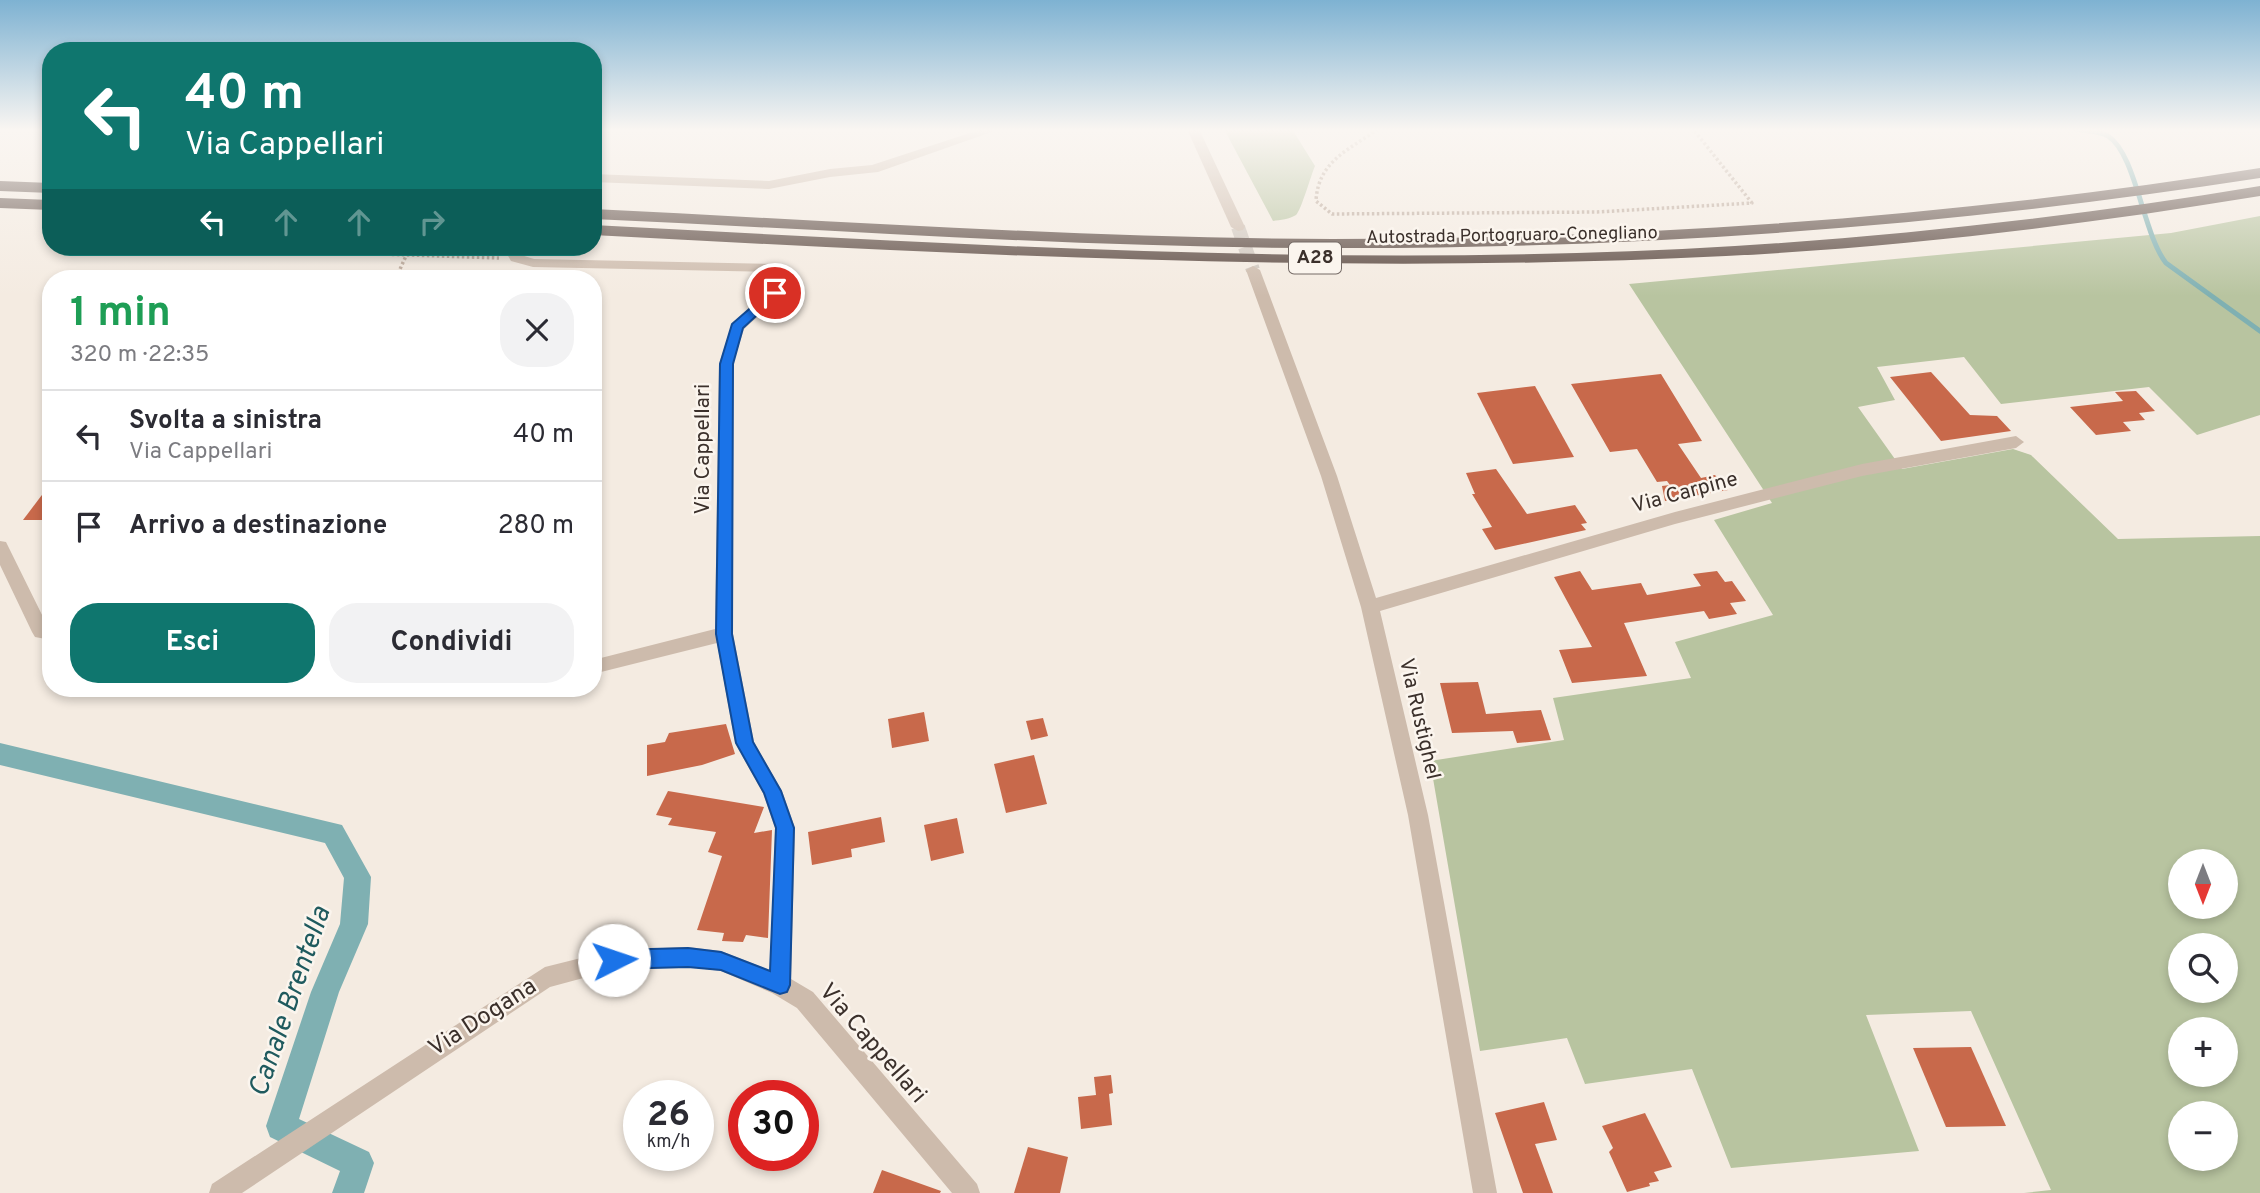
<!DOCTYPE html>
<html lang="it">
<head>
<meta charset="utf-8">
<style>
  body { margin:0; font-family:Overpass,sans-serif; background:#f2f2f3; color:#2b2b33; height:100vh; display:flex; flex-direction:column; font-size:26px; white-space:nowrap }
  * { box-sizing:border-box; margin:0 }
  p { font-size:23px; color:#7c7c81 }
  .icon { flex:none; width:38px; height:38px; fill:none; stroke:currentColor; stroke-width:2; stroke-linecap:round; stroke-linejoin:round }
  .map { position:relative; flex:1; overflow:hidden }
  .panel { position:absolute; left:42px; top:270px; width:560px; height:427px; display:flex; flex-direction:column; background:#fff; border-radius:28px; box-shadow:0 4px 10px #0003 }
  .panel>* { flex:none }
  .banner { position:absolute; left:42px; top:42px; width:560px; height:214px; border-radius:28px; box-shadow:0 4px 10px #0003; background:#0f766e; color:#fff; overflow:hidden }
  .needle { width:46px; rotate:180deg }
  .buttons { position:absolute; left:2168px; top:849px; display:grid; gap:14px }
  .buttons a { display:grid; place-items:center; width:70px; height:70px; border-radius:50%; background:#fff; box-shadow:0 4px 10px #0003; font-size:35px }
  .speed { position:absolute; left:623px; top:1080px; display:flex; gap:14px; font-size:35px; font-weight:700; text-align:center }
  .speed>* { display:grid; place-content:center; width:91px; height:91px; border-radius:50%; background:#fff; box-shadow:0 4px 10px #0003; line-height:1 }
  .speed small { font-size:18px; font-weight:400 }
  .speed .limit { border:10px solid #d22; background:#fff; color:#111 }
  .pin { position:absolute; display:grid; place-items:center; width:60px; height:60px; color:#fff; margin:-30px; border:4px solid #fff; border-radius:50%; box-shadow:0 2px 7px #0007 }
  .me { position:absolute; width:77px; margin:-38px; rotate:86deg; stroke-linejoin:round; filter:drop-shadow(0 0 5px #0008) }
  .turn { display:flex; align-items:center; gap:24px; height:147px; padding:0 28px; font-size:32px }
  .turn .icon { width:91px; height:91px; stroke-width:2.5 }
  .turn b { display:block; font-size:49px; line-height:60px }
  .lanes { display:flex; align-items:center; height:66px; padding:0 28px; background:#0003; justify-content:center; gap:35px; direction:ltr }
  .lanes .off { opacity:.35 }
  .round { display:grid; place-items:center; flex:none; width:74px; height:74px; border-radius:28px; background:#f2f2f3 }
  .head { display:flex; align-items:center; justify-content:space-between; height:119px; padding:0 28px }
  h1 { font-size:42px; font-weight:700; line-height:52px; color:#1e9e55 }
  .button { display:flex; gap:14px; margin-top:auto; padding:14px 28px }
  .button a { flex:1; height:80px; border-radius:28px; background:#0f766e; color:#fff; font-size:28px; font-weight:700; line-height:80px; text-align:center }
  .button a+a { background:#f2f2f3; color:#2b2b33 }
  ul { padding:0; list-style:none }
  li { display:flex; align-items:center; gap:21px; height:91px; padding:0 28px; border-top:2px solid #e1e1e2 }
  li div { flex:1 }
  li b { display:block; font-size:26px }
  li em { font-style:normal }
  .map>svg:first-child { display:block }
  .green { fill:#b8c4a0; fill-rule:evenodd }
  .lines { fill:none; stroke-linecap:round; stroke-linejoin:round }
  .stream { stroke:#7fb0b2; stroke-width:5 }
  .canal { fill:#7fb0b2; fill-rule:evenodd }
  .building { fill:#c8694b }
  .minor-tunnel { stroke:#cfc6bd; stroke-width:14; stroke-dasharray:14 7; stroke-linecap:butt }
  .path { stroke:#b9a596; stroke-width:3.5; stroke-dasharray:2.5 2.5; stroke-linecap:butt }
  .minor { fill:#cdbbac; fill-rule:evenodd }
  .highway { fill:#5c4a42; fill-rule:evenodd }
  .route { fill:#1a73e8; stroke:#114b97; stroke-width:2 }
  .labels { text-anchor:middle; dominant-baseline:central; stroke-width:5; stroke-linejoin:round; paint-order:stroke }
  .far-street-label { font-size:18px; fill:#3b302b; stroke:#fbf5ee }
  .shield { fill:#fbf5ee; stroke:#756b66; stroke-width:2 }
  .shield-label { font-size:19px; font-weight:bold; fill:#3b302b }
  .street-label { font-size:21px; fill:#3b302b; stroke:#fbf5ee }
  .near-street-label { font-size:24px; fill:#3b302b; stroke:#fbf5ee }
  .near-water-label { font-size:28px; font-style:italic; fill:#1f5a5e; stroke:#fbf5ee }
</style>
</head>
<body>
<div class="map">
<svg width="2260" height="1193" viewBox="0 0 2260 1193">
  <rect width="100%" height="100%" fill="#f4ebe1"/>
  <g class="green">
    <path d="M 1224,129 L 1292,129 L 1315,166 C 1311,175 1301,211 1296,215 C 1290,219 1280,220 1273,221 Z"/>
    <path d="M 2260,216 L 2260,415 L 2197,435 L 2149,387 L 2001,404 L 1964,357 L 1877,367 L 1895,400 L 1858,407 L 1902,469 L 2013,449 L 2031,455 L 2118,539 L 2260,536 L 2260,1193 L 2024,1193 L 2051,1190 L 1971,1011 L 1866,1015 L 1919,1151 L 1731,1168 L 1692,1069 L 1585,1084 L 1567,1038 L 1480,1051 L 1430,761 L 1564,740 L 1553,698 L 1691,678 L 1675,642 L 1773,615 L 1714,520 L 1772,503 L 1629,284 L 2171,233 ZM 2180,861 L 2226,861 L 2226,906 L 2180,906 ZM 2180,945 L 2226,945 L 2226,990 L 2180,990 ZM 2180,1029 L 2226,1029 L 2226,1074 L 2180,1074 ZM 2180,1113 L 2226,1113 L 2226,1158 L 2180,1158 Z"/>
  </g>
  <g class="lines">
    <path class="stream" d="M 2076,129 C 2085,131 2100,131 2108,136 C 2136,154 2143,234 2166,263 L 2260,331"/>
    <path class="canal" d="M 0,743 L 342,825 L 371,877 L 368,924 L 339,992 L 299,1119 L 369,1152 L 374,1163 L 364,1193 L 332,1193 L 340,1171 L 270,1137 L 266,1126 L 311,992 L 340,924 L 344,878 L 325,843 L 0,765 Z"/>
  </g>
  <g class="building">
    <path d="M 1931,372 L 1970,415 L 1997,416 L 2011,431 L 1941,441 L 1890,377 Z"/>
    <path d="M 1661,374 L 1702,441 L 1678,444 L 1701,478 L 1715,475 L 1728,490 L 1665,501 L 1662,486 L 1670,485 L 1667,481 L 1657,482 L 1637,449 L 1610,452 L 1571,384 Z"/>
    <path d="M 1535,386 L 1574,457 L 1513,464 L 1477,393 Z"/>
    <path d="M 2136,391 L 2155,411 L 2139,413 L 2145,420 L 2123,422 L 2131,431 L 2096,435 L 2070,407 L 2123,401 L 2115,392 Z"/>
    <path d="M 1496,469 L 1527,514 L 1575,505 L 1587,523 L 1581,524 L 1586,530 L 1495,550 L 1482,529 L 1492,527 L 1472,494 L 1475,494 L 1466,473 Z"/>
    <path d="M 51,483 L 51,520 L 23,520 Z"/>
    <path d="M 1580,571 L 1592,590 L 1641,583 L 1647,595 L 1701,586 L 1693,574 L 1717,571 L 1725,582 L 1732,581 L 1746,601 L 1730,603 L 1737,614 L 1709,619 L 1704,611 L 1624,623 L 1647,676 L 1572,683 L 1559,650 L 1592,647 L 1554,577 Z"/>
    <path d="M 1478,682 L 1486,714 L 1541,710 L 1551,740 L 1517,743 L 1513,731 L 1452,733 L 1440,683 Z"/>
    <path d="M 924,712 L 929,741 L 892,748 L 888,719 Z"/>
    <path d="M 1043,718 L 1048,736 L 1031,740 L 1026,721 Z"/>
    <path d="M 726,724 L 735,754 L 702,765 L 647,776 L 647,745 L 665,742 L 669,733 Z"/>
    <path d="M 1034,755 L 1047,804 L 1006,813 L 994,764 Z"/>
    <path d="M 668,791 L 764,807 L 754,833 L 772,830 L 768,938 L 746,935 L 743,942 L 722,941 L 724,933 L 697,930 L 722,856 L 708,852 L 716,832 L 668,825 L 672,818 L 656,815 Z"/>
    <path d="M 881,817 L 885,842 L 851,849 L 852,857 L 812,865 L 808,832 Z"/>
    <path d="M 957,818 L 964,853 L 931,861 L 924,825 Z"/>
    <path d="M 1971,1047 L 2006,1126 L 1946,1127 L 1913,1048 Z"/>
    <path d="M 1111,1075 L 1113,1093 L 1109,1094 L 1112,1125 L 1081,1129 L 1078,1097 L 1096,1095 L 1094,1077 Z"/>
    <path d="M 1544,1102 L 1557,1140 L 1535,1144 L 1553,1193 L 1523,1193 L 1495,1113 Z"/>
    <path d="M 1645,1113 L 1672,1167 L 1654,1172 L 1659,1181 L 1649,1183 L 1650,1186 L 1627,1192 L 1609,1152 L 1613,1148 L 1602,1126 Z"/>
    <path d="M 1028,1147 L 1068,1157 L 1060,1193 L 1014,1193 Z"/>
    <path d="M 882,1170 L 941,1191 L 940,1193 L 873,1193 Z"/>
  </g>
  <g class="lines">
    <path class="minor-tunnel" d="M 1238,227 L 1253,270"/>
    <g class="path">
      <path d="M 1378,129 C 1349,150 1318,161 1316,201 L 1332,214 L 1597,212 L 1752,203 L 1693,129"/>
      <path d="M 172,247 L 499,258"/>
      <path d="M 396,278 L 406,256"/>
    </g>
    <g class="minor">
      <path d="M 982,129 L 1000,129 L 878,172 L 830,177 L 769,189 L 593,182 L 593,174 L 769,181 L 830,169 L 872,165 Z"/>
      <path d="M 1187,129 L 1199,129 L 1245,227 L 1243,230 L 1238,231 L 1231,227 Z"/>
      <path d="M 511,247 L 525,247 L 521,255 L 534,259 L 773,264 L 791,276 L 780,296 L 744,329 L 733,364 L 733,634 L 754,742 L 782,791 L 795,828 L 791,979 L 813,992 L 977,1184 L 980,1193 L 952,1193 L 797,1008 L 772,993 L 721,971 L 688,967 L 613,970 L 550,987 L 242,1193 L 209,1193 L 212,1184 L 545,967 L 613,950 L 688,947 L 721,951 L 770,970 L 775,828 L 763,793 L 735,743 L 717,643 L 593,674 L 593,660 L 715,629 L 719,364 L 732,324 L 769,291 L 776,277 L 770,272 L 533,267 L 511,261 L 507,254 Z"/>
      <path d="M 1253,266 L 1260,270 L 1337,476 L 1376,598 L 1675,512 L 1862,464 L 2016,436 L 2024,442 L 2016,448 L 1862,476 L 1675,524 L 1380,611 L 1428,815 L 1497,1193 L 1473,1193 L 1408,815 L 1361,607 L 1321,476 L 1246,270 Z"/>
      <path d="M 0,541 L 6,542 L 47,625 L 51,626 L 51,640 L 35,637 L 32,632 L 0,565 Z"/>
      <path d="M 449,688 L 492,688 L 490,693 C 478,697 463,697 451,693 Z"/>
    </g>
    <g class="highway">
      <path d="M 2260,168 L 2260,178 C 1952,226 1643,249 1332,248 C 1085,248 839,230 593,219 L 593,209 C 839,221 1085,238 1332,239 C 1643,239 1952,217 2260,168 Z"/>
      <path d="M 0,181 L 51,183 L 51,193 L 0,191 Z"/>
      <path d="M 2260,186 L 2260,196 C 2083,225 1906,247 1726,256 C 1345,275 973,255 593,235 L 593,225 C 973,245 1354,269 1735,246 C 1911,235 2085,215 2260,186 Z"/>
      <path d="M 0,198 L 51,200 L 51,210 L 0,208 Z"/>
    </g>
  </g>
  <linearGradient id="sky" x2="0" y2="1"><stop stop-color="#7eb2d2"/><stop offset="0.44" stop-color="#faf6f2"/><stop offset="1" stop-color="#faf6f2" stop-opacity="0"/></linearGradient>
  <rect width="2260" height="296" fill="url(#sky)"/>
  <path class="route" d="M 771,290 L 781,293 L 743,328 L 733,364 L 732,634 L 753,742 L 781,791 L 794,828 L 790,985 L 787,992 L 780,994 L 721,970 L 688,967 L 614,969 L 607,967 L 604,960 L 607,953 L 614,950 L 688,948 L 721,952 L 770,971 L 776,828 L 764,793 L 736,743 L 716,634 L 720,364 L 732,324 Z"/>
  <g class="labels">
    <g class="far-street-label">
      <text transform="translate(1512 236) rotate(-1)">Autostrada Portogruaro-Conegliano</text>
    </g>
    <rect class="shield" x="1289" y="242.5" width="52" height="31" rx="5"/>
    <g class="shield-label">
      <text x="1315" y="258">A28</text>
    </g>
    <g class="street-label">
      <text transform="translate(703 449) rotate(-90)">Via Cappellari</text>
      <text transform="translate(1685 493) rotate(-15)">Via Carpine</text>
      <text transform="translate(1419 719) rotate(77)">Via Rustighel</text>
    </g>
    <g class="near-street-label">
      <text transform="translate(483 1018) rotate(-33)">Via Dogana</text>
      <text transform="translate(872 1044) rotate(49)">Via Cappellari</text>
    </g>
    <g class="near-water-label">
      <text transform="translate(291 1002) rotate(-71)">Canale Brentella</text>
    </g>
  </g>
</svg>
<div class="buttons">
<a><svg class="needle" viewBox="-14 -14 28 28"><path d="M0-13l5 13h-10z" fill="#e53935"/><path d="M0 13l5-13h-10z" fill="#7c7c81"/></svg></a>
<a><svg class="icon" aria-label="search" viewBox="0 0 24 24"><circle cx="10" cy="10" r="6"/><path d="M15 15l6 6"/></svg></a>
<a>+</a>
<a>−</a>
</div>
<div class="speed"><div>26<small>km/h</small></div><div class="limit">30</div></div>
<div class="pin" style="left:775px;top:293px;background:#d93025"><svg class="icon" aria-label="arrive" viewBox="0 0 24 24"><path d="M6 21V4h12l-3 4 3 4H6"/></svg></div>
<svg class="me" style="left:614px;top:960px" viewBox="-20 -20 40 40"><circle r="19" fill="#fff"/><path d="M0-13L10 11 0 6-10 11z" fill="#1a73e8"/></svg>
<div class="banner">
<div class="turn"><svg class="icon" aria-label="left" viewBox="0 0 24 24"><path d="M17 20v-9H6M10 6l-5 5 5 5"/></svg><div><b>40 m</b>Via Cappellari</div></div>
<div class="lanes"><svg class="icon" aria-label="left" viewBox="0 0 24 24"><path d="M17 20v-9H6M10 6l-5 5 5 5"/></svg><svg class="icon off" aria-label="ahead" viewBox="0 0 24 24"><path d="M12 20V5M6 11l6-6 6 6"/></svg><svg class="icon off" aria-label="ahead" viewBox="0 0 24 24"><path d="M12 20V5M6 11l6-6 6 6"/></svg><svg class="icon off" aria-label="right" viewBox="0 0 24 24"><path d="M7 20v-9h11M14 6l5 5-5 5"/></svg></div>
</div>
<section class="panel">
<div class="head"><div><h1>1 min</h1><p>320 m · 22:35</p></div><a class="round"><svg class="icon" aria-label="close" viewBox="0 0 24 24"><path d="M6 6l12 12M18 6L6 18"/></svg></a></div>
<ul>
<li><svg class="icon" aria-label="left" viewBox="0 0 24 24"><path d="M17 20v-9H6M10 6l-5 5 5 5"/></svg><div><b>Svolta a sinistra</b><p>Via Cappellari</p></div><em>40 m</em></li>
<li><svg class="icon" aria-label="arrive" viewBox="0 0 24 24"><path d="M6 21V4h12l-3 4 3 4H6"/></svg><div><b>Arrivo a destinazione</b></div><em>280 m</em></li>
</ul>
<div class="button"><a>Esci</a><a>Condividi</a></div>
</section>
</div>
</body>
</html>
